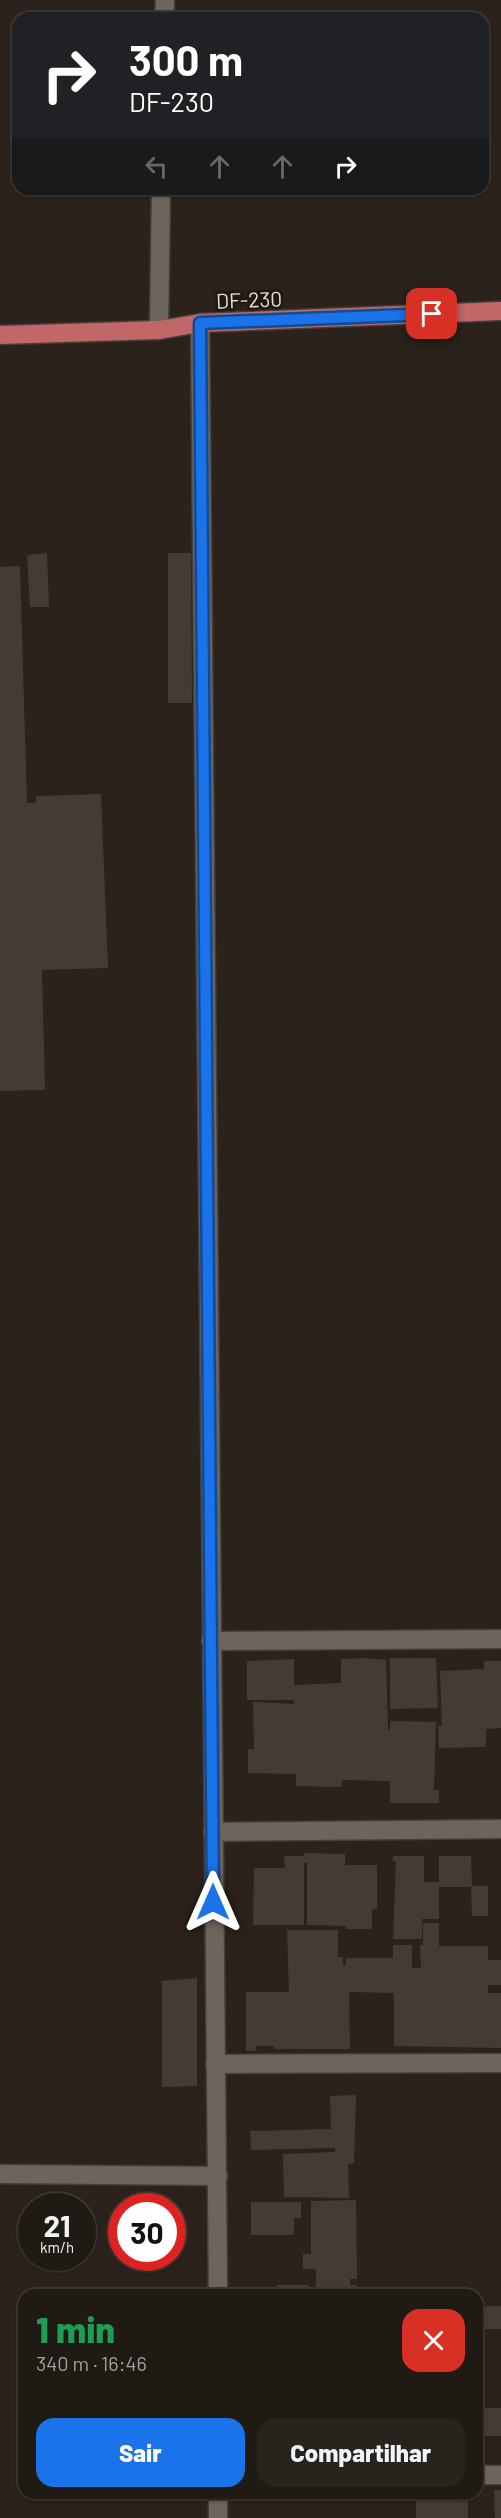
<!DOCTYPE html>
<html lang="pt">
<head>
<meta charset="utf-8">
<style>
  body { margin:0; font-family:Barlow,sans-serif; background:#28231d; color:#f1f3f6; height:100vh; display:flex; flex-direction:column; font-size:22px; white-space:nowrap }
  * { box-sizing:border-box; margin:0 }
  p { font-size:20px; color:#a2a1a0 }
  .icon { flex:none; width:33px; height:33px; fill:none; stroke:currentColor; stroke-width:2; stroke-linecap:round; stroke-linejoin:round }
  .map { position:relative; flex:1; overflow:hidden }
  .drawer { position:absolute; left:18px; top:2289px; width:465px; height:210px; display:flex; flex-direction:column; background:#201a14; border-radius:18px; box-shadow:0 2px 4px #0004,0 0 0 2px #3d3834 }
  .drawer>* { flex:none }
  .top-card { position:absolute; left:12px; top:12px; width:477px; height:183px; border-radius:18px; box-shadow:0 2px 4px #0004,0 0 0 2px #3d3834; background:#202124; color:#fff; overflow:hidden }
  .speed { position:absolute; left:18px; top:2193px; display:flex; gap:12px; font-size:30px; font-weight:700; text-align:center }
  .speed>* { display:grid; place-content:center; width:78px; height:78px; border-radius:50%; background:#201a14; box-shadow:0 2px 4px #0004,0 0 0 2px #3d3834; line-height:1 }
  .speed small { font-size:15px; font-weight:400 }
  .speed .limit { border:9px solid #d22; background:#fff; color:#111 }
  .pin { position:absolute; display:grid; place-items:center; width:51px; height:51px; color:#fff; margin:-26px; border-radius:12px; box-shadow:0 3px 9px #0006 }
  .me { position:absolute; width:66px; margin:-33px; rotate:0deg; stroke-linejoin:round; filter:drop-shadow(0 0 4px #0008) }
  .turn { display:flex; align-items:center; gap:21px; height:126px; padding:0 18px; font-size:27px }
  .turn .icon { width:78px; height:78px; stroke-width:2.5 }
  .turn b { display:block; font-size:42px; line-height:51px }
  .lanes { display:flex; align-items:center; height:57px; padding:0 18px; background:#0003; justify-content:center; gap:30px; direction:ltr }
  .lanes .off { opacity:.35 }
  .round { display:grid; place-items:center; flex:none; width:63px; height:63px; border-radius:18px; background:#28231d }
  .headline { display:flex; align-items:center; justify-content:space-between; height:102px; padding:0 18px }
  h1 { font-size:36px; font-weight:800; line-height:45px; color:#1e9e55 }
  .button { display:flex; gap:12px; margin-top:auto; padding:12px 18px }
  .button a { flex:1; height:69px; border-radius:18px; background:#1a73e8; color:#fff; font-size:24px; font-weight:800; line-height:69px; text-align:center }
  .button a+a { background:#28231d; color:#f1f3f6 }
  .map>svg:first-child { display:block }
  .building { fill:#443c34 }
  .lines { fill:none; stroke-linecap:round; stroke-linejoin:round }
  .minor-casing { stroke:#453e39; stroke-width:21 }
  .major-casing { stroke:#453e39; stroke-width:21 }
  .minor { stroke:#6d645b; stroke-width:18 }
  .major { stroke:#c16768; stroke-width:18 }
  .route-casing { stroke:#114b97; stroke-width:15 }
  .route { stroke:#1a73e8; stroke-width:10 }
  .labels { text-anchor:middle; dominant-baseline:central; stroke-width:6; stroke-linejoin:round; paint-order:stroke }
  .street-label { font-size:21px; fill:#e3ddd9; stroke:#201912 }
</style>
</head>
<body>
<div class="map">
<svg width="501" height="2518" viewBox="0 0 501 2518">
  <rect width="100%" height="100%" fill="#2a221b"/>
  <g class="building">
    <path d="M 134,12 L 134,18 L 85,18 L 85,14 Z"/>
    <path d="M 47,553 L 49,607 L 30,607 L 27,555 Z"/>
    <path d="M 168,553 L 191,553 L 192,703 L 168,703 Z"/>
    <path d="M 20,566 L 27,803 L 36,803 L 36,796 L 101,794 L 108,968 L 42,970 L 45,1090 L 0,1091 L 0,567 Z"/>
    <path d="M 366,1658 L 386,1660 L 388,1730 L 390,1730 L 390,1721 L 436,1722 L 434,1790 L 439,1790 L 439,1803 L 390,1803 L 390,1781 L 342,1780 L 342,1787 L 296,1786 L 296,1774 L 248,1773 L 248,1749 L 254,1749 L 253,1702 L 294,1704 L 294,1700 L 247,1700 L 247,1661 L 294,1659 L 294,1685 L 341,1683 L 341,1659 Z"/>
    <path d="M 390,1658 L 436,1658 L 438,1708 L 390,1709 Z"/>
    <path d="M 484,1661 L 501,1661 L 501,1728 L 486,1729 L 486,1747 L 439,1748 L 438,1726 L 442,1726 L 440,1671 L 484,1669 Z"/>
    <path d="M 304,1853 L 345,1854 L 345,1865 L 377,1865 L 377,1909 L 372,1909 L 372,1929 L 346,1929 L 346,1926 L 307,1925 L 307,1863 L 304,1863 L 304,1925 L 253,1925 L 254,1868 L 285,1868 L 284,1856 L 304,1856 Z"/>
    <path d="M 393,1856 L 424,1856 L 424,1882 L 439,1882 L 439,1856 L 471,1856 L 472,1886 L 488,1886 L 488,1916 L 472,1916 L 471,1887 L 439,1887 L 439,1919 L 422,1919 L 422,1939 L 393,1939 L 396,1861 L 393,1861 Z"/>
    <path d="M 423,1923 L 439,1923 L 439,1946 L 488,1946 L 488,1960 L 501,1960 L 501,1985 L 488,1985 L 488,1993 L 501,1993 L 501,2048 L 394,2046 L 394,1993 L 349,1992 L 350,2049 L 274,2049 L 274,2046 L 256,2046 L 256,2051 L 246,2051 L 246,1992 L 289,1992 L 287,1930 L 338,1930 L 338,1957 L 343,1957 L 343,1965 L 346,1965 L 346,1958 L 393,1958 L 393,1945 L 412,1945 L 412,1968 L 421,1968 L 420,1945 L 423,1945 Z"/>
    <path d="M 197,1978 L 197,2086 L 162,2087 L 162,1981 Z"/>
    <path d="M 356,2095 L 354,2163 L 348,2164 L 349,2198 L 284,2197 L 283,2154 L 335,2152 L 335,2148 L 251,2150 L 250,2131 L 331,2129 L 330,2096 Z"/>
    <path d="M 356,2200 L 357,2279 L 350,2279 L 350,2285 L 357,2285 L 357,2295 L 316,2295 L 316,2269 L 303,2269 L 303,2254 L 311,2254 L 311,2201 Z"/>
    <path d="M 251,2202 L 301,2202 L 301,2218 L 294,2218 L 294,2235 L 251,2235 Z"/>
    <rect x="277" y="2285" width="32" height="10"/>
    <rect x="477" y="2306" width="24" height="23"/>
    <rect x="477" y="2408" width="24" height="28"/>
    <path d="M 494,2490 L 501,2490 L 501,2518 L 495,2518 Z"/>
    <rect x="416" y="2493" width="52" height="25"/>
  </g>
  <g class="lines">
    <defs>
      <g id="minor">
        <path d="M 164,18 L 165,0"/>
        <path d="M 200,323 L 218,2295"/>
        <path d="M 159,330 L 161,189"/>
        <path d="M 211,1641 L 501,1639"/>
        <path d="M 213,1832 L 501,1829"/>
        <path d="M 215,2064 L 501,2063"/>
        <path d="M 0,2174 L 218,2176"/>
        <path d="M 477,2475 L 501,2475"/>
        <path d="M 218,2493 L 218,2518"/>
      </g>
      <path id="major" d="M 0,335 L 159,330 L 200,323 L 501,311"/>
    </defs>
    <use href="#minor" class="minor-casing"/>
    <use href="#major" class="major-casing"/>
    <use href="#minor" class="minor"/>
    <use href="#major" class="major"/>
  </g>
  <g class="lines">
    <defs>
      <path id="route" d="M 213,1902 L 200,323 L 432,314"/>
    </defs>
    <use href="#route" class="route-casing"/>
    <use href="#route" class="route"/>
  </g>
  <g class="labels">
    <g class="street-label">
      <text transform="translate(249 299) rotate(-2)">DF-230</text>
    </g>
  </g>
</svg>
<div class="speed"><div>21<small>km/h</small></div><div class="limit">30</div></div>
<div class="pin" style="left:432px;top:314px;background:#d93025"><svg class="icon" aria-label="arrive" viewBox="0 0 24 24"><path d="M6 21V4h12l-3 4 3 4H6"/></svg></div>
<svg class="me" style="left:213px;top:1902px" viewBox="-20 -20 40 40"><path d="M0-17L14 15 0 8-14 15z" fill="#1a73e8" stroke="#fff" stroke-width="4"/></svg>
<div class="top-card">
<div class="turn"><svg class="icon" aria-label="right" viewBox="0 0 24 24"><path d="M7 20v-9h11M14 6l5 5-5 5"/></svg><div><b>300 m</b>DF-230</div></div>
<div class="lanes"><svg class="icon off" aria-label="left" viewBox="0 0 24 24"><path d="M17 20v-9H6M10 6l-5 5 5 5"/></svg><svg class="icon off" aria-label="ahead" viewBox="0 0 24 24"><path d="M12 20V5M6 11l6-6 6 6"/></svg><svg class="icon off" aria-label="ahead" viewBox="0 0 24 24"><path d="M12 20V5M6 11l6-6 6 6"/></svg><svg class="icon" aria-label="right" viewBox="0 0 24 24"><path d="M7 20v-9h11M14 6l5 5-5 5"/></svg></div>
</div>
<section class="drawer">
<div class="headline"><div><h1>1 min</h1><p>340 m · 16:46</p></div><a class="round" style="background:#d93025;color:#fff"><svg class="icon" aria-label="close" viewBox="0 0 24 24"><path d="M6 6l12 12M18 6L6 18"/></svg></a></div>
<div class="button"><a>Sair</a><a>Compartilhar</a></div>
</section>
</div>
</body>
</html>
